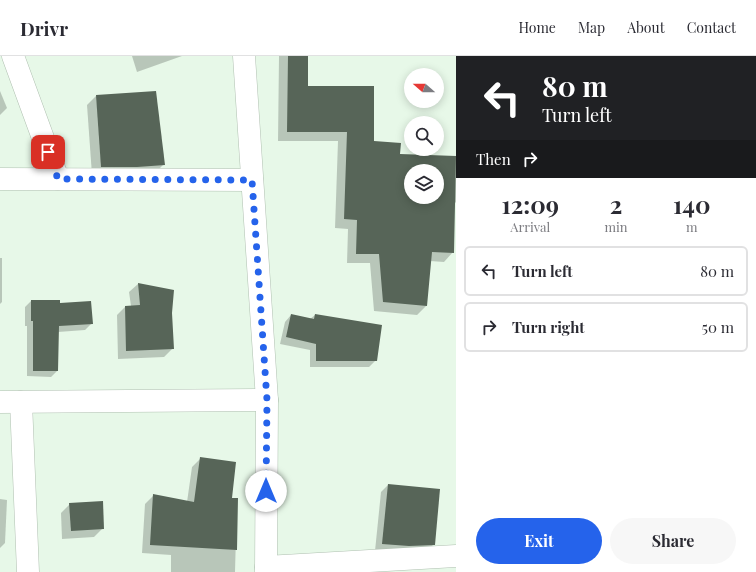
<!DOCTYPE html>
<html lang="en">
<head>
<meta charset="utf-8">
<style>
  body { margin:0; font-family:"Playfair Display",serif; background:#f7f7f7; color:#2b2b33; height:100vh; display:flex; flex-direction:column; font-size:15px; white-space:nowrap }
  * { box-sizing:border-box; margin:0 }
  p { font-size:13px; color:#7c7c81 }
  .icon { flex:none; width:22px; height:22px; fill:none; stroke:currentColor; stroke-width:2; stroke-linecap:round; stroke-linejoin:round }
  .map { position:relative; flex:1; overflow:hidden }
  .panel { display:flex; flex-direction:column; background:#fff; width:300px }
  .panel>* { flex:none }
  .banner { background:#202124; color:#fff; overflow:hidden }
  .needle { width:26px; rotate:290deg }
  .buttons { position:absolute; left:404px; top:12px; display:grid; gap:8px }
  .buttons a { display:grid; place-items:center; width:40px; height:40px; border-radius:50%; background:#fff; box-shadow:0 2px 10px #0003; font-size:20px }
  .pin { position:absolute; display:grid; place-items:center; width:34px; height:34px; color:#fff; margin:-17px; border-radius:8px; box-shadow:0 2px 6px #0006 }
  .me { position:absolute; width:44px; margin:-22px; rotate:0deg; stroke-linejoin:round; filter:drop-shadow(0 0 3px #0008) }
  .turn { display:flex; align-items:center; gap:14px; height:84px; padding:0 20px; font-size:18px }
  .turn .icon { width:52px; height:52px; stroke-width:2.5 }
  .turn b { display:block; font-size:28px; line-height:34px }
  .then { display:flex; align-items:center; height:38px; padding:0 20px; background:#0003; gap:8px; font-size:15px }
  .eta { display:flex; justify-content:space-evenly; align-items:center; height:68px; text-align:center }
  .eta b { font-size:24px; font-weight:700; line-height:28px }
  .primary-button { display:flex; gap:8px; margin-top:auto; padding:8px 20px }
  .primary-button a { flex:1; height:46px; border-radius:24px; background:#2563eb; color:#fff; font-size:16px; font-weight:700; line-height:46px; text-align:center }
  .primary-button a+a { background:#f7f7f7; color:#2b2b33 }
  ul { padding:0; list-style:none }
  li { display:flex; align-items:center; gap:12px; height:50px; margin:0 8px 6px; padding:0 12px; border:2px solid #e1e1e2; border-radius:6px }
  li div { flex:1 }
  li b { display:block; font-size:15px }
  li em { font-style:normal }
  header { display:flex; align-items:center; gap:24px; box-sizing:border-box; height:56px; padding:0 20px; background:#fff; border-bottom:1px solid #e1e1e2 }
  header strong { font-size:19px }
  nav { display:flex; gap:22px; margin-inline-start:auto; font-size:14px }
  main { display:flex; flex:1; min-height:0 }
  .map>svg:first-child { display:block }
  .shadow { fill:#0003; fill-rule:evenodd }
  .building { fill:#576558; fill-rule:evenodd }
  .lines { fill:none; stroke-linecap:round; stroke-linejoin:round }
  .street-casing { stroke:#b0c0b1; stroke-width:23 }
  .street { stroke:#fff; stroke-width:22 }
  .route { stroke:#2563eb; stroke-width:7; stroke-dasharray:0 12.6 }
</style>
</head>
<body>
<header>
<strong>Drivr</strong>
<nav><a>Home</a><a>Map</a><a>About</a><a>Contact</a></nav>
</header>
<main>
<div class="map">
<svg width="456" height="516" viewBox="0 0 456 516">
  <rect width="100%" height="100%" fill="#e7f8e8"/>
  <g class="shadow">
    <path d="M 132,0 L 182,0 L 137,16 Z"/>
    <path d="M 279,0 L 307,0 L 307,31 L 373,86 L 399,99 L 456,101 L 456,146 L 453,149 L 453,196 L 444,206 L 430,205 L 426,250 L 417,259 L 374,255 L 370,207 L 347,207 L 348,173 L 335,172 L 338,85 L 278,85 ZM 411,115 L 437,115 L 437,141 L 411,141 Z"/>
    <path d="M 0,35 L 7,52 L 0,59 Z"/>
    <path d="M 96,40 L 164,108 L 155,117 L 92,119 L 87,49 Z"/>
    <path d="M 0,202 L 2,202 L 2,246 L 0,248 Z"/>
    <path d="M 138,228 L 173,235 L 171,256 L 173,292 L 164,301 L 118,303 L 117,259 L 125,251 L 131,250 L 129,236 Z"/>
    <path d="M 31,245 L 59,245 L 59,248 L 92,267 L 85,274 L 58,276 L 58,314 L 51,321 L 27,320 L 27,270 L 25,270 L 25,251 Z"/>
    <path d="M 291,259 L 310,263 L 315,259 L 376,304 L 369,311 L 310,311 L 310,294 L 280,288 L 285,266 Z"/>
    <path d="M 201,402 L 231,443 L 237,443 L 235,516 L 171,516 L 171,499 L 142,497 L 145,448 L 153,440 L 187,446 L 192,411 Z"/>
    <path d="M 388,429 L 434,488 L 426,496 L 375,495 L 381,436 Z"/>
    <path d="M 0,443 L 7,444 L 5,487 L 0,492 Z"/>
    <path d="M 70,448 L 103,472 L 94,481 L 62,483 L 61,457 Z"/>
  </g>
  <g class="building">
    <path d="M 288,0 L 308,0 L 308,30 L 374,30 L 374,85 L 401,87 L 400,98 L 456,100 L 454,197 L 432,196 L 427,250 L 383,246 L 379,198 L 356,198 L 357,164 L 344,163 L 347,76 L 287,76 ZM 411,115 L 437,115 L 437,141 L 411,141 Z"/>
    <path d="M 156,35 L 165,109 L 137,111 L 101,111 L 96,39 Z"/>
    <path d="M 138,227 L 174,234 L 172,257 L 174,293 L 126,295 L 125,250 L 140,249 Z"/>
    <path d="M 31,244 L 60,244 L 60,247 L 91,245 L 93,268 L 59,270 L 58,315 L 33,315 L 33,265 L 31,265 Z"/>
    <path d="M 291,258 L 314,263 L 315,258 L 382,269 L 377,305 L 316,305 L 316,288 L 286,281 Z"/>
    <path d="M 200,401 L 236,406 L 232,442 L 238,442 L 237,494 L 150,489 L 153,438 L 194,446 Z"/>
    <path d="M 388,428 L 440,433 L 435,489 L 409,490 L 382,488 Z"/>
    <path d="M 103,445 L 104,473 L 71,475 L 69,447 Z"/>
  </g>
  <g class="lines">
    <defs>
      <g id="street">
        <path d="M 13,0 L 58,123"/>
        <path d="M 244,0 L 267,344 L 266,516"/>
        <path d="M 0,123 L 252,124"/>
        <path d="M 0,346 L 267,344"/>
        <path d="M 21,346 L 28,516"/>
        <path d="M 266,511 L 456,500"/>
      </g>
    </defs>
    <use href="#street" class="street-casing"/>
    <use href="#street" class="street"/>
  </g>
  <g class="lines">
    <path class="route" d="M 48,96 L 58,123 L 252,124 L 267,344 L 266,435"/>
  </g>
</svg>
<div class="buttons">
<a><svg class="needle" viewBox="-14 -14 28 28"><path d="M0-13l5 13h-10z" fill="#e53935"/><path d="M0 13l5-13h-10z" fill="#7c7c81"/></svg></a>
<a><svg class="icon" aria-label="search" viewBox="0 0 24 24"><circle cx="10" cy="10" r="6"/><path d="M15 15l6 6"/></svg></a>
<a><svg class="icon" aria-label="layers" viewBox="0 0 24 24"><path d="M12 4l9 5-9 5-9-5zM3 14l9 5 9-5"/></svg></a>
</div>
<div class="pin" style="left:48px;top:96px;background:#d93025"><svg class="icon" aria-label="arrive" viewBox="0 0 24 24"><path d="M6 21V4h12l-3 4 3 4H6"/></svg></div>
<svg class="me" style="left:266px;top:435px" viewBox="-20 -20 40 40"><circle r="19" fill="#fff"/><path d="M0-13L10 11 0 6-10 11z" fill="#2563eb"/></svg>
</div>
<section class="panel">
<div class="banner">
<div class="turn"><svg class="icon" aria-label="left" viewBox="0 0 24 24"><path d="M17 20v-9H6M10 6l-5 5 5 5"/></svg><div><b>80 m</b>Turn left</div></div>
<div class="then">Then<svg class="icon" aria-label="right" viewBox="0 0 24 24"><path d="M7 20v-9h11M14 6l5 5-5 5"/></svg></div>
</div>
<div class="eta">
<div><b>12:09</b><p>Arrival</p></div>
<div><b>2</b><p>min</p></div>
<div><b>140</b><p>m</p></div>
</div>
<ul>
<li><svg class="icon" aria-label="left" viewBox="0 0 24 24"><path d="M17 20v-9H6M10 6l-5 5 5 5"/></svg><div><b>Turn left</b></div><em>80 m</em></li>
<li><svg class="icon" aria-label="right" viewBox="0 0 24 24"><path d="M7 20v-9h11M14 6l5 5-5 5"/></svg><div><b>Turn right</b></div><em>50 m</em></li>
</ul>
<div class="primary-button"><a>Exit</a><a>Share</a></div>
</section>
</main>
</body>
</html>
